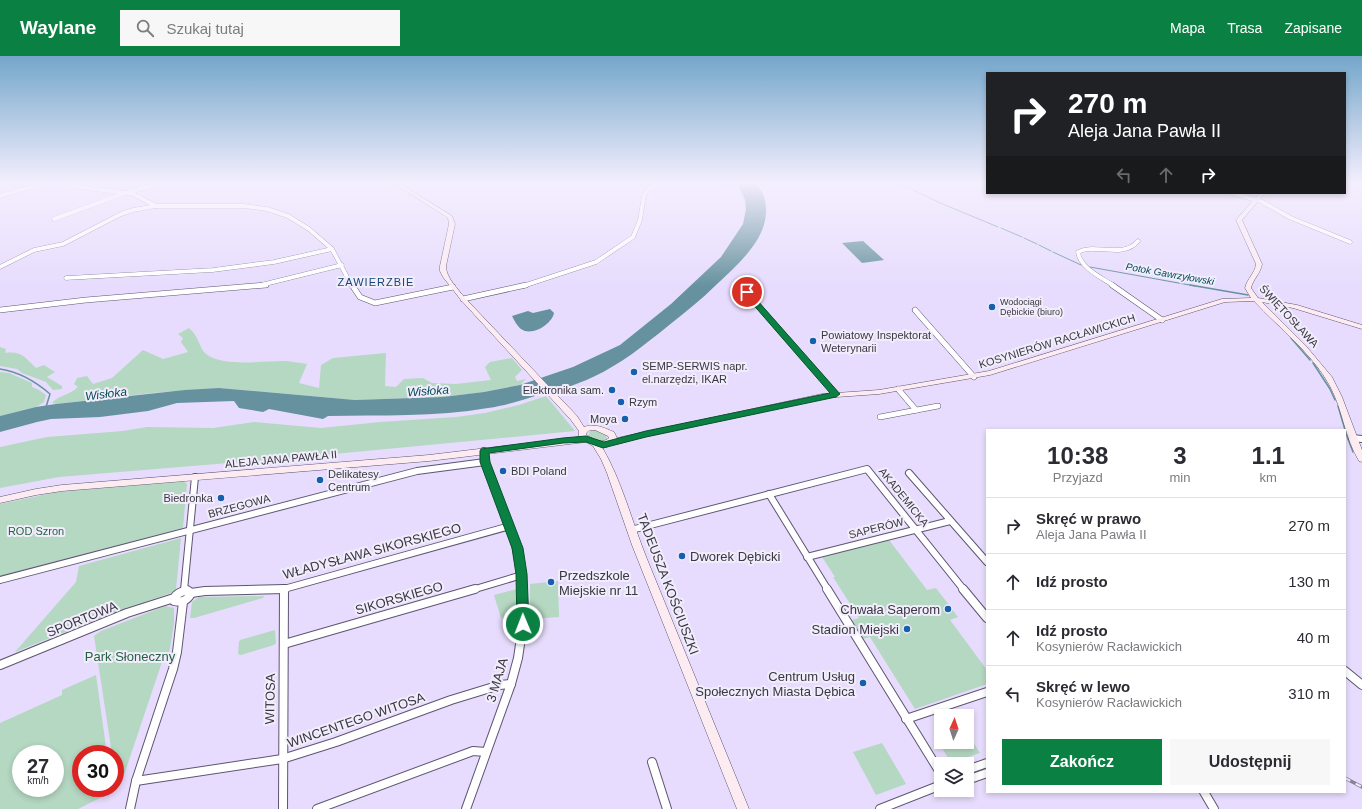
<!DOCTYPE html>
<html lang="pl">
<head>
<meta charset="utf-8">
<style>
  body { margin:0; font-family:Arial,sans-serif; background:#f7f7f7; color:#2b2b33; height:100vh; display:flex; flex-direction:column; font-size:15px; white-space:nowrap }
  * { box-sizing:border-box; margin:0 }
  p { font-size:13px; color:#7c7c81 }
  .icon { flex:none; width:22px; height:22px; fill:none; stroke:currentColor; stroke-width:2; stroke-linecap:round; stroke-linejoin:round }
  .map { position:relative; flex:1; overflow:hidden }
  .details { position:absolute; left:986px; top:373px; width:360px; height:364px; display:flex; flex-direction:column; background:#fff; border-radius:0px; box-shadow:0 2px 6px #0003 }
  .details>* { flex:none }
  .top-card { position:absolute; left:986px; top:16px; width:360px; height:122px; border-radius:0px; box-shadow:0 2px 6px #0003; background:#202124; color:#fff; overflow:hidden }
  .needle { width:26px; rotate:3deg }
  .buttons { position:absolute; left:934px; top:653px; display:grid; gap:8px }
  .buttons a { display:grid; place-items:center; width:40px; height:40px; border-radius:0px; background:#fff; box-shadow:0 2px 6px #0003; font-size:20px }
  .speed { position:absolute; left:12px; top:689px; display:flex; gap:8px; font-size:20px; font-weight:700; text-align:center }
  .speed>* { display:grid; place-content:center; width:52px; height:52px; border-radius:50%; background:#fff; box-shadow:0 2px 6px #0003; line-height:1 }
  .speed small { font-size:10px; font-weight:400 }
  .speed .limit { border:6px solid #d22; background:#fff; color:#111 }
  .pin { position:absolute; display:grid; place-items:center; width:34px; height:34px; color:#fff; margin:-17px; border:2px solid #fff; border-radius:50%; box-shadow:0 1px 4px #0007 }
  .me { position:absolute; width:44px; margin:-22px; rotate:359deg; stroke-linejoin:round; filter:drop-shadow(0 0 3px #0008) }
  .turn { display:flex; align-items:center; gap:14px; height:84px; padding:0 16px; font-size:18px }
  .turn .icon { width:52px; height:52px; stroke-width:2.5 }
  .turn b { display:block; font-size:28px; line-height:34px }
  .lanes { display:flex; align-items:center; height:38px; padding:0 16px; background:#0003; justify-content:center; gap:20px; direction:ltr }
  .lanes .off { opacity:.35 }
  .eta { display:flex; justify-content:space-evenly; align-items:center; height:68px; text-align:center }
  .eta b { font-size:24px; font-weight:700; line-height:28px }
  .action { display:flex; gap:8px; margin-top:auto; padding:8px 16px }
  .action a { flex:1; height:46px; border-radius:0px; background:#0b8043; color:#fff; font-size:16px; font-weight:700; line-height:46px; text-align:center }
  .action a+a { background:#f7f7f7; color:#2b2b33 }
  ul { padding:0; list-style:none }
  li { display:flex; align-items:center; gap:12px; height:56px; padding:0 16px; border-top:1px solid #e1e1e2 }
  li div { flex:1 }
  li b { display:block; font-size:15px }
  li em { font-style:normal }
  header { display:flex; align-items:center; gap:24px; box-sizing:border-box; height:56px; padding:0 20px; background:#0b8043; color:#fff }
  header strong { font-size:19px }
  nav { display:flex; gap:22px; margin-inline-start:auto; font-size:14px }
  .search { width:280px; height:36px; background:#f7f7f7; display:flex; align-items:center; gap:10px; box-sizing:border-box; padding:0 14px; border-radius:0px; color:#7c7c81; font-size:15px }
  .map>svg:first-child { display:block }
  .green { fill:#b5d8c2; fill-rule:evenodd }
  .water { fill:#66919e }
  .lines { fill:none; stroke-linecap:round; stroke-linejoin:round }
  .stream-far1 { stroke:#66919e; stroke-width:1 }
  .stream { stroke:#66919e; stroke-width:1.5 }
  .street-far3-casing { stroke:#5e5571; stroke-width:4.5 }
  .street-far2-casing { stroke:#5e5571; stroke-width:6 }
  .street-far1-casing { stroke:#5e5571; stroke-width:8 }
  .street-casing { stroke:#5e5571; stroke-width:10 }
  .secondary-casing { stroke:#5e5571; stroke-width:1 }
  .street-far3 { stroke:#fff; stroke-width:4 }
  .street-far2 { stroke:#fff; stroke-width:5 }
  .street-far1 { stroke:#fff; stroke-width:6 }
  .street { stroke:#fff; stroke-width:8 }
  .secondary { fill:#fcecf2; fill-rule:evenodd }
  .rail-casing { stroke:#888197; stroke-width:3.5 }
  .rail { stroke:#f1edfa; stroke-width:2; stroke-dasharray:6; stroke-linecap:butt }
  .route { fill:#0b8043; stroke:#07532c }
  .poi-dot { fill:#145fae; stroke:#f1edfa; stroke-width:1.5 }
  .labels { text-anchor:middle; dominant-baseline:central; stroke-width:4; stroke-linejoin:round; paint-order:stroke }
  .far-poi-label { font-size:9px; fill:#3a3643; stroke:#f1edfa; text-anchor:start }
  .far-water-label { font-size:10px; font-style:italic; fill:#094a5a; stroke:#f1edfa }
  .far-quarter-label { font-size:11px; letter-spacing:1px; fill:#184478; stroke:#f1edfa }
  .street-label { font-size:11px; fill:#3a3643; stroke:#f1edfa }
  .poi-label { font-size:11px; fill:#3a3643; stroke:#f1edfa; text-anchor:start }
  .park-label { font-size:11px; fill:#256243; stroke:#f1edfa }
  .water-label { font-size:12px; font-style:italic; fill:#094a5a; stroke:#f1edfa }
  .near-street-label { font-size:13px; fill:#3a3643; stroke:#f1edfa }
  .near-poi-label { font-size:13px; fill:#3a3643; stroke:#f1edfa; text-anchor:end }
  .near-park-label { font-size:13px; fill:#256243; stroke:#f1edfa }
</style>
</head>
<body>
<header>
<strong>Waylane</strong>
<div class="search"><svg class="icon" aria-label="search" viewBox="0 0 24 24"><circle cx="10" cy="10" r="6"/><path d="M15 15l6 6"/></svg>Szukaj tutaj</div>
<nav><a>Mapa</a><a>Trasa</a><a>Zapisane</a></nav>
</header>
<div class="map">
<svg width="1362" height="753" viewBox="0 0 1362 753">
  <rect width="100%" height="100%" fill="#e7dcfd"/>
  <g class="green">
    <path d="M 189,272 C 199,280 199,292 206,298 C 222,311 262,305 283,305 C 291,305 299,307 307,308 L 299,327 L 319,332 L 321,309 L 333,302 L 386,297 L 385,330 L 396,331 L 404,323 L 423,322 L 432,327 L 456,328 L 491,324 L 485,311 L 490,306 L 512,302 L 522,314 L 515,321 L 517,325 L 526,323 L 520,329 L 484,336 L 443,341 L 355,344 L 219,332 L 152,337 L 56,348 L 52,347 C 59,339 70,339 78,331 L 74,328 L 77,322 L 87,320 L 93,328 L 112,322 L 143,294 L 163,303 L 188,296 L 181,286 L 183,282 L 178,278 Z"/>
    <path d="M 0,291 L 6,293 L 5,297 C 22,295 24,301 36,312 L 44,309 L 55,316 L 47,321 L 62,330 L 62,333 L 53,334 L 46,326 L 22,317 L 17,313 L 0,310 Z"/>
    <path d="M 0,316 L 9,317 L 32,327 L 32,331 L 39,334 L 46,339 L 44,346 L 36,351 L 0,360 Z"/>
    <path d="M 546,340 L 575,375 L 313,400 L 59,421 L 0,432 L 0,391 L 47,381 L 123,375 L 147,371 L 213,372 L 254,366 L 321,372 L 380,366 L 456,361 L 485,357 L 519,349 Z"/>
    <path d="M 596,374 L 606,379 L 607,383 C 601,388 594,384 588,380 L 590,375 Z"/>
    <path d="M 183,425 L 187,428 L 183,472 L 0,520 L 0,448 L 57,436 Z"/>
    <path d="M 181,482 L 176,533 L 174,536 L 93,565 L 15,596 L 76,526 L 79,510 Z"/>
    <path d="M 889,484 L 927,534 L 936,532 L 958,561 L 950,564 L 987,614 L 987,628 L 915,653 L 870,581 L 863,583 L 852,564 L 859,562 L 833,521 L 835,521 L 822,501 Z"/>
    <path d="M 558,525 L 559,561 L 530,563 L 530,528 Z"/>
    <path d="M 517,533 L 516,557 L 501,562 L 494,539 Z"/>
    <path d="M 264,540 L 263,542 L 194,562 L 190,562 L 192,546 L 199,541 Z"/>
    <path d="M 165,550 L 174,552 L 174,568 L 169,598 L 163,603 L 123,722 L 120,725 L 116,724 L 115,698 L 112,698 L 94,580 L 101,575 Z"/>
    <path d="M 275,574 L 276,587 L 274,589 L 241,599 L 238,598 L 239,586 L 240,584 Z"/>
    <path d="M 96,619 L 107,698 L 81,698 L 81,732 L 112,732 L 112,736 L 78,753 L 0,753 L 0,667 L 62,639 L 62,634 ZM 21,698 L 55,698 L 55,732 L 21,732 Z"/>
    <path d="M 967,677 L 980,697 L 951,707 L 939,687 L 943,686 L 967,686 Z"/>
    <path d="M 882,687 L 906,728 L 876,739 L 853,696 Z"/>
  </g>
  <g class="water">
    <path d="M 737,126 L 756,126 C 758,132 763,135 764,141 C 775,178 739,207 716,229 C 701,244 684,257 668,270 C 643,290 621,308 593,321 C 574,330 555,335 535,340 C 519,345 504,350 488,352 C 435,361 381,359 328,360 L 323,363 L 269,353 L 263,356 L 239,352 L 234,345 L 177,347 L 148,355 L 100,361 L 51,363 L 37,366 L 0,376 L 0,360 L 36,351 L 56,348 L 185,334 L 219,332 L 355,344 L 443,341 L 484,336 L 520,329 L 573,311 L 620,289 L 671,248 L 721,201 L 743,168 L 746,153 L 745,144 Z"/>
    <path d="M 863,185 L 884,204 L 862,207 L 842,187 Z"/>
    <path d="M 550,253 L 554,257 C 552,268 532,281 521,273 C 517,270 514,264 512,260 L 528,255 L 533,257 Z"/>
  </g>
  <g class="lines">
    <g class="stream-far1">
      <path d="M 713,126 L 724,129 L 737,127"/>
      <path d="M 897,126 L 938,146 L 998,171"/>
      <path d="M 1001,172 L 1022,181"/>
      <path d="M 1024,182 L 1037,188"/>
      <path d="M 1039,189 L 1051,195"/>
      <path d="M 1053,196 L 1081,209"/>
      <path d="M 1090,211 L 1195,230"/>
    </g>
    <g class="stream">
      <path d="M 1190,229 L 1248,239"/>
      <path d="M 1291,282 L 1310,304"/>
      <path d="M 1313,307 L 1330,333 L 1335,344"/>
      <path d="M 0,313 C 20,316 35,325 50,338 L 46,351"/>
      <path d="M 1338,350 L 1345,374"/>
      <path d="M 1345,375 L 1353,396"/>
    </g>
    <defs>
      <g id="street-far3">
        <path d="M 41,126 L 133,138 L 156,150 L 244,150 L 267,153 L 288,160 L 309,173 L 332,193 L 352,230"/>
        <path d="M 131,126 L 146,131"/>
        <path d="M 1232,137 L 1256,144"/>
        <path d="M 0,140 L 45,127"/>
        <path d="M 1257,143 L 1291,162 L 1350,186"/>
        <path d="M 54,163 L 125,137 L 168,126"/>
        <path d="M 0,211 L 34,194 L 63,188 L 121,158 L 133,154 L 156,150"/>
        <path d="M 66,222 L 213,214 L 274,206 L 332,193"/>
        <path d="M 738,226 L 741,230"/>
        <path d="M 257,230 L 342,209"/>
        <path d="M 523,230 L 596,206 L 633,181 L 640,164 L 644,139 L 649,133 L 659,126"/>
        <path d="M 1114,230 C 1101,221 1080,212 1078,196 C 1097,187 1123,203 1138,185"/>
      </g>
      <g id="street-far2">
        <path d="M 352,229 L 360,241 L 375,247 L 453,231"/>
        <path d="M 740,229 L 836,338"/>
        <path d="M 1112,229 L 1162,264"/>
        <path d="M 463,243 L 526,229"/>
        <path d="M 0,254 L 86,244 L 266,229"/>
        <path d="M 915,254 L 974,321"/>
        <path d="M 898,333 L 916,354"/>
        <path d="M 880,361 L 938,350"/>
      </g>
      <g id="street-far1">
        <path d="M 1352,382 L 1362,383"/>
        <path d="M 484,395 L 485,406 C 500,447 521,489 522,534"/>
        <path d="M 909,417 L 987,506"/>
        <path d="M 769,438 L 828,534"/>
        <path d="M 631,474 L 867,413 L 964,534"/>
        <path d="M 807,501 L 950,465"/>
        <path d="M 0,524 L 417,415 L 485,406"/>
        <path d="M 184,534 L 195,421"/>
        <path d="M 261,534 L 284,533 L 510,470"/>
        <path d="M 472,534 L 522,519"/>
      </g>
      <g id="street">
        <path d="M 827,533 L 941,718"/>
        <path d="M 963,533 L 987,562"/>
        <path d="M 187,534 L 191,537 C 188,544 182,547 174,545 C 174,538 181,536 187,534 Z"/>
        <path d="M 191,537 L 205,535 L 285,533"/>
        <path d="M 284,588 L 475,533"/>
        <path d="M 0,609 L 127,557 L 174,542"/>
        <path d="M 1345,615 L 1362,629"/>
        <path d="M 906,663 L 987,636"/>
        <path d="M 652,706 L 667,753"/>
        <path d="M 967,714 L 987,707"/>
        <path d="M 967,724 L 987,717"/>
        <path d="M 136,725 L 282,703 L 336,686 L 451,644 L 500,629 L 511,628"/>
        <path d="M 1204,736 L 1214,753"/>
        <path d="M 130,753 L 136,725 L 173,613 L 177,596 L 183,546"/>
        <path d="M 283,753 L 284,533"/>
        <path d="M 317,753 L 473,695 L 486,696"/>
        <path d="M 466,753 L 511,628 L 518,602 L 523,568 L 522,533"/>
        <path d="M 880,753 L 941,729"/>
      </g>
      <path id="secondary" d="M 392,126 L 397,126 L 452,160 L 455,168 L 446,210 C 446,222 458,233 465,242 L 577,360 L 584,371 C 595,367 604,372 614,376 L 617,382 L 822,338 L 879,334 L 989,315 L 1222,243 L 1251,242 L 1245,232 C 1247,223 1255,217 1256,208 L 1236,164 L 1260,137 L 1265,137 L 1242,164 L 1262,208 C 1261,217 1253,223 1251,232 L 1258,242 L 1297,249 L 1362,269 L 1362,273 L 1293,252 L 1262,246 L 1306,290 L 1332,321 L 1342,341 L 1362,394 L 1362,406 L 1359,405 C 1345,382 1343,354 1330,330 C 1312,297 1280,273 1254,245 L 1225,246 L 990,319 L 879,338 L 822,342 L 611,388 L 607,391 L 602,391 C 622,425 632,466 647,503 C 681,586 715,670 749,753 L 737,753 L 632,489 L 607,417 L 601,403 L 593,390 L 586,386 L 429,405 L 62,435 L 36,439 L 0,447 L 0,441 L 36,433 L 62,429 L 429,399 L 579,381 L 579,375 L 571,364 L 461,244 L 443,221 L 440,215 L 440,210 L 449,168 L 448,162 ZM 590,374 L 595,374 L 608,380 L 609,382 C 601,389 594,383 586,379 L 587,376 Z"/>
    </defs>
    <use href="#street-far3" class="street-far3-casing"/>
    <use href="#street-far2" class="street-far2-casing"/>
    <use href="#street-far1" class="street-far1-casing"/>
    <use href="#street" class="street-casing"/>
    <use href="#secondary" class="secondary-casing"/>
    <use href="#street-far3" class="street-far3"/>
    <use href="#street-far2" class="street-far2"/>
    <use href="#street-far1" class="street-far1"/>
    <use href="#street" class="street"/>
    <use href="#secondary" class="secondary"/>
    <defs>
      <path id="rail" d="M 1345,722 L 1362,731"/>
    </defs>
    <use href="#rail" class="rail-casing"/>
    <use href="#rail" class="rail"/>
  </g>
  <linearGradient id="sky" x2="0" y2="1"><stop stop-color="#74a6ca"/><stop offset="0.55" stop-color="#f4effe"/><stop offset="1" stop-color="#f4effe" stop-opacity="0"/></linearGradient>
  <rect width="1362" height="231" fill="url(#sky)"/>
  <path class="route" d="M 747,234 L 749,235 L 840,338 L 836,341 L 646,381 L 603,392 L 586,386 L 563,387 L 489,397 L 490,406 L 523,492 L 527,518 L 529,568 L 527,572 L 523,573 L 518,572 L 517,568 L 516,518 L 512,492 L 480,406 L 480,395 L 481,393 L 563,382 L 586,380 L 604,386 L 646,375 L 830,337 L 744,238 L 743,236 Z"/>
  <g class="poi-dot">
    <circle cx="992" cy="251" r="4"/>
    <circle cx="813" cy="285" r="4"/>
    <circle cx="634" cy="316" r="4"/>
    <circle cx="612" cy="334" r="4"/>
    <circle cx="621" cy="346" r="4"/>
    <circle cx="625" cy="363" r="4"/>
    <circle cx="503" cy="415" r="4"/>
    <circle cx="320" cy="424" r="4"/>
    <circle cx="221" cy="442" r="4"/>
    <circle cx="682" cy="500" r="4"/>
    <circle cx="551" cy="526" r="4"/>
    <circle cx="948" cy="553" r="4"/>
    <circle cx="907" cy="573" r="4"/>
    <circle cx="863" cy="627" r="4"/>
  </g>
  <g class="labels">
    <g class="far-poi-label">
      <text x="1000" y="246">Wodociągi<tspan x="1000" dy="10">Dębickie (biuro)</tspan></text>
    </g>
    <g class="far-water-label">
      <text transform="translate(1170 218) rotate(10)">Potok Gawrzyłowski</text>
    </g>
    <g class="far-quarter-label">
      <text x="376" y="226">ZAWIERZBIE</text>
    </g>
    <g class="street-label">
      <text transform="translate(1289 260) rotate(47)">ŚWIĘTOSŁAWA</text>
      <text transform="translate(1057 285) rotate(-17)">KOSYNIERÓW RACŁAWICKICH</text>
      <text transform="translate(281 403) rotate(-5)">ALEJA JANA PAWŁA II</text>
      <text transform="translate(904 441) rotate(51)">AKADEMICKA</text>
      <text transform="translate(239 450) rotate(-15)">BRZEGOWA</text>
      <text transform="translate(876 472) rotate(-14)">SAPERÓW</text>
    </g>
    <g class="poi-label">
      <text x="821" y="279">Powiatowy Inspektorat<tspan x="821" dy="13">Weterynarii</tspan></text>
      <text x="642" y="310">SEMP-SERWIS napr.<tspan x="642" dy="13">el.narzędzi, IKAR</tspan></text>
      <text x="604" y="334" text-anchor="end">Elektronika sam.</text>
      <text x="629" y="346">Rzym</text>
      <text x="617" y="363" text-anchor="end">Moya</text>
      <text x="511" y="415">BDI Poland</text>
      <text x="328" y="418">Delikatesy<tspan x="328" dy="13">Centrum</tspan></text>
      <text x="213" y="442" text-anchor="end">Biedronka</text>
    </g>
    <g class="park-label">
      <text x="36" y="475">ROD Szron</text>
    </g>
    <g class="water-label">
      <text transform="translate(428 335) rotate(-4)">Wisłoka</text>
      <text transform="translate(106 338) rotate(-7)">Wisłoka</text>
    </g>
    <g class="near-street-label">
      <text transform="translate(372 495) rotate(-15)">WŁADYSŁAWA SIKORSKIEGO</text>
      <text transform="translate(668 528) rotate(69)">TADEUSZA KOŚCIUSZKI</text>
      <text transform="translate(399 542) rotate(-16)">SIKORSKIEGO</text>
      <text transform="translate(82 563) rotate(-22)">SPORTOWA</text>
      <text transform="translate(497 624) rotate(-73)">3 MAJA</text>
      <text transform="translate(270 643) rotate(-89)">WITOSA</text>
      <text transform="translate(356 664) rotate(-19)">WINCENTEGO WITOSA</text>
    </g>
    <g class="near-poi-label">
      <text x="690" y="500" text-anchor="start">Dworek Dębicki</text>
      <text x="559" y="519" text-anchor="start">Przedszkole<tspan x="559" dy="15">Miejskie nr 11</tspan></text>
      <text x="940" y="553">Chwała Saperom</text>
      <text x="899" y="573">Stadion Miejski</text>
      <text x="855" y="620">Centrum Usług<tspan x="855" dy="15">Społecznych Miasta Dębica</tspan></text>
    </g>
    <g class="near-park-label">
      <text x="130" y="600">Park Słoneczny</text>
    </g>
  </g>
</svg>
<div class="buttons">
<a><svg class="needle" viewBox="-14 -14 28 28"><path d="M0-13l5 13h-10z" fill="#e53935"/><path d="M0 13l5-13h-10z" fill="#7c7c81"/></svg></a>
<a><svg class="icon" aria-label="layers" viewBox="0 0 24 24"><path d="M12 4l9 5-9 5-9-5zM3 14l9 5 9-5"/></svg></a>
</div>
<div class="speed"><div>27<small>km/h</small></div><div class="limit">30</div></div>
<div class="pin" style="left:747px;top:236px;background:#d93025"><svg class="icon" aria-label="arrive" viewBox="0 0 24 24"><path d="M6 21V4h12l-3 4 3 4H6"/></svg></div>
<svg class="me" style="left:523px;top:568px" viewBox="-20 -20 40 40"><circle r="17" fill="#0b8043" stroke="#fff" stroke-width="3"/><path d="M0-11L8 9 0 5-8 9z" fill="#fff"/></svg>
<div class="top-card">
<div class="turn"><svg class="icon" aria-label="right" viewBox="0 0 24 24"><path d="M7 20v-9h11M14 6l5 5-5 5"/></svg><div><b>270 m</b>Aleja Jana Pawła II</div></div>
<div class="lanes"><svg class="icon off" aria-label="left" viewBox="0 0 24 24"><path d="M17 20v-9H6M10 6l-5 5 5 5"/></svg><svg class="icon off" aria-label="ahead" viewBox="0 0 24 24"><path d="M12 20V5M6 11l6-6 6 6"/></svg><svg class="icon" aria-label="right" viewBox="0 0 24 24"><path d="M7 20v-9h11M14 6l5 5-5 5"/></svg></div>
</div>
<section class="details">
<div class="eta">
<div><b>10:38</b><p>Przyjazd</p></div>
<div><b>3</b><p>min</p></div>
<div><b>1.1</b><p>km</p></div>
</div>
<ul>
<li><svg class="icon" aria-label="right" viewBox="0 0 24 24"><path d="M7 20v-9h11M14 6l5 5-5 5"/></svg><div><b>Skręć w prawo</b><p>Aleja Jana Pawła II</p></div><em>270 m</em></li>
<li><svg class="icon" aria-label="ahead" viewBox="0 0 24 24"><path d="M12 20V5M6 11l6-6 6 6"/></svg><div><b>Idź prosto</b></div><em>130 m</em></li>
<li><svg class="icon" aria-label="ahead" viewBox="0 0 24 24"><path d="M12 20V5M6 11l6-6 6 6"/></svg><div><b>Idź prosto</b><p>Kosynierów Racławickich</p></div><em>40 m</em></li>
<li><svg class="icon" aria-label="left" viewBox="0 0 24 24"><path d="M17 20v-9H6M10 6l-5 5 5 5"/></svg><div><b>Skręć w lewo</b><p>Kosynierów Racławickich</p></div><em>310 m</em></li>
</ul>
<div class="action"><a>Zakończ</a><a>Udostępnij</a></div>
</section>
</div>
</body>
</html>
